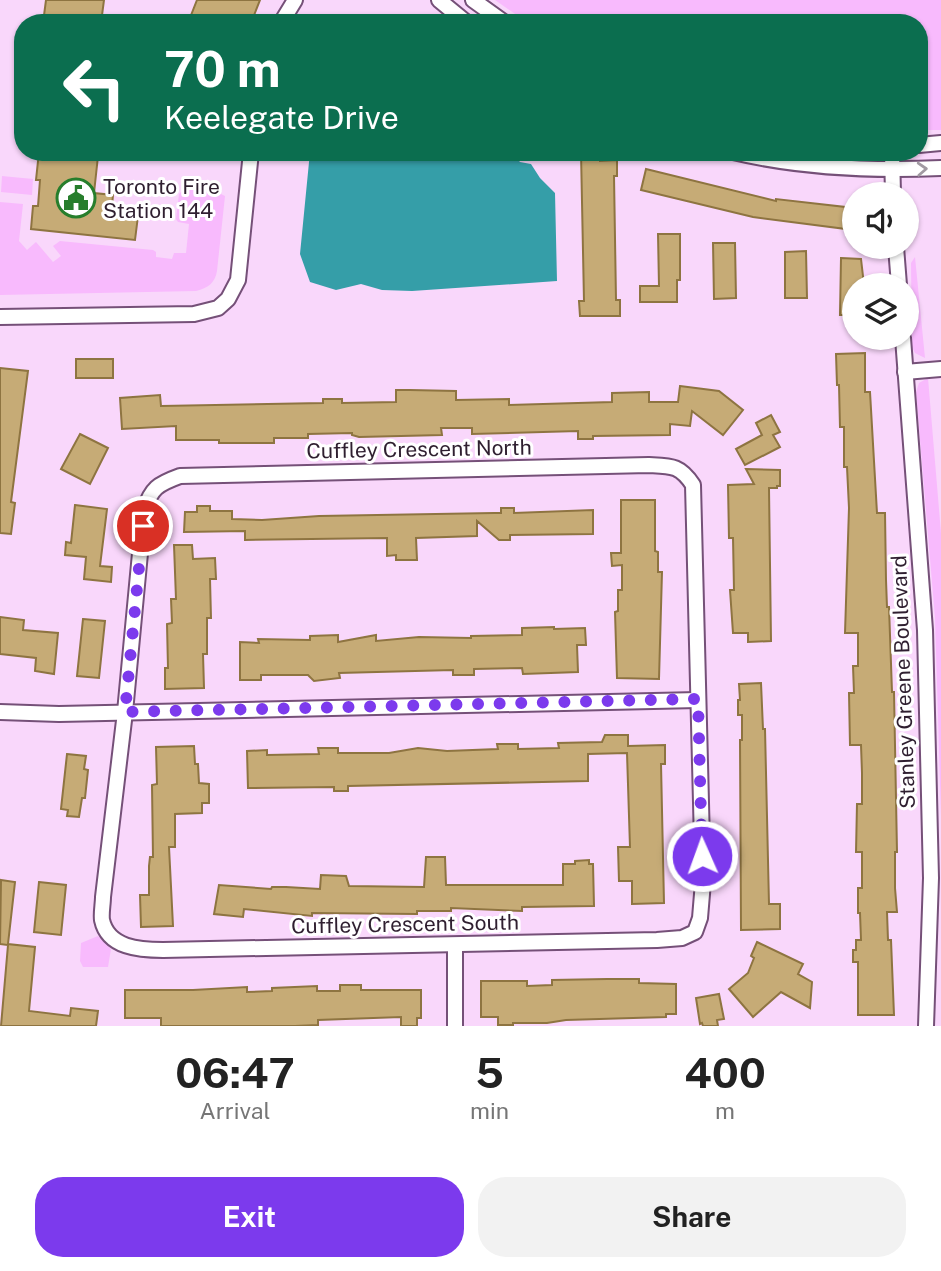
<!DOCTYPE html>
<html lang="en">
<head>
<meta charset="utf-8">
<style>
  body { margin:0; font-family:"Public Sans",sans-serif; background:#f2f2f2; color:#222; height:100vh; display:flex; flex-direction:column; font-size:26px; white-space:nowrap }
  * { box-sizing:border-box; margin:0 }
  p { font-size:23px; color:#767676 }
  .icon { flex:none; width:38px; height:38px; fill:none; stroke:currentColor; stroke-width:2; stroke-linecap:round; stroke-linejoin:round }
  .map { position:relative; height:1026px; overflow:hidden }
  .panel { display:flex; flex-direction:column; background:#fff; flex:1 }
  .panel>* { flex:none }
  .banner { position:absolute; left:14px; top:14px; width:914px; height:147px; border-radius:28px; box-shadow:0 2px 5px #0004; background:#0b6e4f; color:#fff; overflow:hidden }
  .controls { position:absolute; left:842px; top:182px; display:grid; gap:14px }
  .controls a { display:grid; place-items:center; width:77px; height:77px; border-radius:50%; background:#fff; box-shadow:0 2px 5px #0004; font-size:35px }
  .pin { position:absolute; display:grid; place-items:center; width:60px; height:60px; color:#fff; margin:-30px; border:4px solid #fff; border-radius:50%; box-shadow:0 2px 7px #0007 }
  .me { position:absolute; width:77px; margin:-38px; rotate:358deg; stroke-linejoin:round; filter:drop-shadow(0 0 5px #0008) }
  .turn { display:flex; align-items:center; gap:24px; height:147px; padding:0 35px; font-size:32px }
  .turn .icon { width:91px; height:91px; stroke-width:2.5 }
  .turn b { display:block; font-size:49px; line-height:60px }
  .eta { display:flex; justify-content:space-evenly; align-items:center; height:119px; text-align:center }
  .eta b { font-size:42px; font-weight:700; line-height:49px }
  .cta { display:flex; gap:14px; margin-top:auto; padding:14px 35px }
  .cta a { flex:1; height:80px; border-radius:28px; background:#7c3aed; color:#fff; font-size:28px; font-weight:700; line-height:80px; text-align:center }
  .cta a+a { background:#f2f2f2; color:#222 }
  .map>svg:first-child { display:block }
  .green { fill:#f8bafd }
  .water { fill:#359ea8 }
  .building { fill:#c6ab76; stroke:#8e7441; stroke-width:2 }
  .lines { fill:none; stroke-linecap:round; stroke-linejoin:round }
  .minor-casing { stroke:#755078; stroke-width:18 }
  .minor { stroke:#fff; stroke-width:14 }
  .oneway { stroke:#a19aa2 }
  .route { stroke:#7c3aed; stroke-width:12; stroke-dasharray:0 21.6 }
  .labels { text-anchor:middle; dominant-baseline:central; stroke-width:6; stroke-linejoin:round; paint-order:stroke }
  .poi-label { font-size:21px; fill:#2f1f30; stroke:#fff; text-anchor:start }
  .street-label { font-size:21px; fill:#2f1f30; stroke:#fff }
</style>
</head>
<body>
<div class="map">
<svg width="941" height="1026" viewBox="0 0 941 1026">
  <rect width="100%" height="100%" fill="#f9d7fb"/>
  <g class="green">
    <path d="M 495,0 L 941,0 L 941,130 L 919,130 L 919,23 L 528,23 Z"/>
    <path d="M 2,176 L 33,179 L 32,195 L 1,192 Z"/>
    <path d="M 184,189 L 219,193 L 225,196 L 217,271 C 215,283 208,288 196,291 L 0,295 L 0,202 L 23,204 L 19,241 L 27,250 L 36,242 L 53,262 L 61,256 L 53,246 L 60,241 L 153,250 L 156,252 L 156,257 L 172,259 L 174,253 L 186,253 L 189,224 L 178,222 L 176,219 L 179,194 Z"/>
    <path d="M 915,257 L 925,358 L 915,353 L 912,347 L 911,263 Z"/>
    <path d="M 928,378 L 941,533 L 941,816 L 935,618 L 916,392 L 919,383 Z"/>
    <path d="M 98,936 L 111,949 L 108,967 L 83,967 L 80,961 L 81,943 Z"/>
  </g>
  <path class="water" d="M 310,152 L 511,152 L 520,162 L 531,164 L 540,178 L 555,193 L 557,281 L 412,291 L 382,290 L 361,284 L 336,290 L 310,282 L 300,254 Z"/>
  <g class="building">
    <path d="M 46,0 L 104,0 L 101,23 L 43,23 Z"/>
    <path d="M 197,0 L 260,0 L 251,23 L 188,23 Z"/>
    <path d="M 39,152 L 94,152 L 93,156 L 98,156 L 94,193 L 113,195 L 112,206 L 125,208 L 124,215 L 138,216 L 135,240 L 31,229 L 33,206 L 38,206 L 40,180 L 36,180 Z"/>
    <path d="M 581,152 L 600,152 L 600,161 L 617,160 L 617,176 L 614,176 L 616,300 L 620,300 L 620,316 L 580,316 L 579,301 L 584,301 Z"/>
    <path d="M 646,169 L 776,201 L 776,199 L 854,208 L 854,230 L 753,217 L 641,190 Z"/>
    <path d="M 658,234 L 680,234 L 680,280 L 677,280 L 677,302 L 640,302 L 640,286 L 659,286 Z"/>
    <path d="M 713,243 L 735,243 L 736,298 L 714,299 Z"/>
    <path d="M 806,251 L 807,298 L 785,298 L 785,252 Z"/>
    <path d="M 841,258 L 861,259 L 864,285 L 854,285 L 854,315 L 840,315 Z"/>
    <path d="M 865,353 L 865,392 L 870,392 L 877,513 L 885,513 L 886,580 L 887,607 L 889,607 L 892,692 L 894,692 L 897,852 L 895,852 L 895,888 L 897,912 L 887,912 L 888,940 L 891,940 L 894,1015 L 858,1015 L 858,962 L 853,962 L 853,950 L 856,950 L 856,940 L 861,940 L 860,913 L 858,913 L 858,888 L 862,888 L 862,852 L 856,852 L 857,804 L 862,804 L 862,773 L 861,745 L 850,745 L 849,693 L 854,693 L 853,666 L 858,666 L 858,633 L 845,633 L 849,508 L 847,467 L 844,467 L 844,427 L 840,427 L 839,385 L 837,385 L 836,354 Z"/>
    <rect x="76" y="359" width="37" height="19"/>
    <path d="M 0,368 L 28,371 L 11,502 L 15,503 L 11,534 L 0,533 Z"/>
    <path d="M 680,386 L 719,391 L 743,410 L 723,435 L 692,411 L 690,426 L 670,424 L 670,435 L 593,436 L 593,439 L 578,439 L 578,431 L 472,434 L 472,428 L 441,428 L 442,435 L 359,437 L 352,435 L 352,433 L 308,434 L 308,438 L 274,438 L 274,443 L 219,443 L 219,440 L 176,440 L 176,426 L 122,429 L 120,398 L 160,395 L 161,406 L 323,403 L 323,399 L 342,399 L 342,403 L 396,402 L 396,390 L 410,390 L 456,391 L 456,400 L 509,399 L 509,405 L 612,402 L 612,393 L 649,392 L 649,402 L 678,402 Z"/>
    <path d="M 771,415 L 780,432 L 773,435 L 780,447 L 745,465 L 736,449 L 762,435 L 756,423 Z"/>
    <path d="M 80,434 L 108,448 L 90,484 L 61,469 Z"/>
    <path d="M 746,469 L 780,470 L 780,486 L 777,486 L 777,488 L 769,488 L 771,641 L 748,642 L 748,633 L 733,633 L 730,590 L 734,590 L 733,538 L 729,538 L 728,485 L 754,484 Z"/>
    <path d="M 621,500 L 655,500 L 655,551 L 658,552 L 658,572 L 662,572 L 659,679 L 617,678 L 615,612 L 618,611 L 618,590 L 622,590 L 622,565 L 612,566 L 611,553 L 621,553 Z"/>
    <path d="M 75,505 L 107,509 L 100,566 L 112,567 L 111,582 L 84,579 L 86,557 L 65,555 L 66,542 L 71,543 Z"/>
    <path d="M 197,506 L 210,506 L 210,511 L 232,511 L 232,519 L 262,520 L 319,516 L 494,513 L 501,513 L 501,508 L 514,508 L 514,513 L 593,510 L 593,534 L 510,535 L 510,540 L 499,540 L 477,521 L 477,536 L 416,538 L 417,560 L 396,560 L 396,555 L 387,556 L 387,538 L 245,540 L 245,531 L 184,532 L 185,512 L 197,512 Z"/>
    <path d="M 174,545 L 192,545 L 193,559 L 215,558 L 216,579 L 210,579 L 211,618 L 207,618 L 207,654 L 203,654 L 204,688 L 165,689 L 165,668 L 168,668 L 167,624 L 172,623 L 171,599 L 176,599 Z"/>
    <path d="M 0,617 L 24,620 L 23,630 L 58,633 L 54,674 L 35,671 L 36,658 L 0,654 Z"/>
    <path d="M 83,619 L 105,621 L 99,678 L 77,676 Z"/>
    <path d="M 554,627 L 554,629 L 585,628 L 586,645 L 577,645 L 578,672 L 523,674 L 522,668 L 474,669 L 474,675 L 453,675 L 453,670 L 339,673 L 340,678 L 314,681 L 308,675 L 261,675 L 261,680 L 240,680 L 240,642 L 259,643 L 258,639 L 310,640 L 310,636 L 338,635 L 338,642 L 376,635 L 376,641 L 419,637 L 471,638 L 471,636 L 522,635 L 522,628 Z"/>
    <path d="M 761,683 L 763,729 L 765,729 L 769,904 L 780,904 L 780,929 L 741,930 L 740,740 L 742,740 L 742,715 L 738,715 L 738,700 L 740,700 L 739,684 Z"/>
    <path d="M 605,735 L 628,735 L 628,746 L 665,745 L 665,764 L 661,764 L 664,903 L 632,904 L 632,881 L 619,881 L 618,847 L 630,847 L 627,753 L 588,754 L 588,781 L 348,786 L 348,791 L 334,791 L 334,787 L 248,788 L 247,751 L 267,750 L 267,755 L 319,754 L 318,748 L 338,748 L 338,753 L 389,753 L 418,748 L 447,751 L 498,749 L 497,744 L 518,744 L 518,749 L 559,748 L 558,743 L 602,742 Z"/>
    <path d="M 194,746 L 195,764 L 198,764 L 199,783 L 209,784 L 209,803 L 202,803 L 202,813 L 175,814 L 175,847 L 169,847 L 173,926 L 141,927 L 140,895 L 149,895 L 149,866 L 150,857 L 153,857 L 152,785 L 157,784 L 156,747 Z"/>
    <path d="M 67,754 L 86,756 L 84,769 L 88,770 L 85,798 L 82,798 L 79,817 L 67,816 L 68,810 L 61,809 Z"/>
    <path d="M 426,857 L 445,857 L 446,885 L 563,885 L 563,864 L 575,864 L 575,861 L 589,860 L 589,864 L 593,864 L 594,906 L 522,907 L 522,911 L 451,908 L 451,911 L 417,911 L 417,914 L 312,913 L 312,916 L 244,909 L 243,917 L 214,914 L 219,885 L 271,889 L 272,887 L 286,887 L 320,889 L 321,875 L 346,876 L 349,886 L 424,887 Z"/>
    <path d="M 1,880 L 15,882 L 8,944 L 35,947 L 29,1011 L 70,1016 L 71,1008 L 98,1011 L 96,1026 L 1,1026 L 8,945 L 0,944 Z"/>
    <path d="M 39,882 L 66,885 L 61,935 L 34,932 Z"/>
    <path d="M 757,942 L 803,964 L 798,974 L 812,982 L 810,1008 L 781,992 L 753,1017 L 729,989 L 748,973 L 754,958 L 751,956 Z"/>
    <path d="M 607,979 L 639,979 L 639,983 L 676,984 L 676,1014 L 666,1014 L 666,1017 L 566,1020 L 547,1023 L 513,1023 L 513,1025 L 498,1025 L 498,1017 L 481,1017 L 481,981 L 527,981 L 527,986 L 552,985 L 552,980 Z"/>
    <path d="M 340,985 L 361,985 L 361,990 L 421,990 L 421,1018 L 417,1018 L 417,1026 L 401,1026 L 401,1017 L 318,1020 L 318,1025 L 295,1026 L 161,1026 L 161,1018 L 125,1018 L 125,990 L 193,990 L 247,987 L 247,992 L 272,991 L 272,988 L 317,986 L 317,991 L 340,991 Z"/>
    <path d="M 719,994 L 724,1019 L 717,1020 L 718,1026 L 703,1026 L 702,1023 L 700,1024 L 696,998 Z"/>
  </g>
  <g class="lines">
    <defs>
      <g id="minor">
        <path d="M 439,0 L 467,23"/>
        <path d="M 473,0 L 505,23"/>
        <path d="M 281,23 L 295,0"/>
        <path d="M 919,145 L 941,143"/>
        <path d="M 733,152 C 801,168 871,171 941,168"/>
        <path d="M 892,152 L 893,194"/>
        <path d="M 896,247 L 899,285"/>
        <path d="M 0,317 L 194,314 L 218,308 L 228,299 L 238,280 L 251,152"/>
        <path d="M 903,338 L 925,630 L 931,878 L 926,1026"/>
        <path d="M 905,372 L 941,369"/>
        <path d="M 649,465 C 671,466 680,465 693,485 L 703,882 L 700,918 L 695,932 L 682,938 L 657,940 L 163,950 C 140,950 108,948 102,920 C 101,913 103,904 103,897 L 125,712 L 144,511 C 151,488 158,484 180,476 Z"/>
        <path d="M 0,712 L 59,714 L 698,700"/>
        <path d="M 455,1026 L 455,945"/>
      </g>
    </defs>
    <use href="#minor" class="minor-casing"/>
    <use href="#minor" class="minor"/>
  </g>
  <defs><path id="oneway-chevron" d="M-2-3.5L2.5 0L-2 3.5" fill="none" stroke-width="1.6" stroke-linecap="round" stroke-linejoin="round" transform="scale(1.75)"/></defs>
  <use class="oneway" href="#oneway-chevron" transform="translate(922 169) rotate(-3)"/>
  <g class="lines">
    <path class="route" d="M 143,526 L 125,712 L 698,699 L 702,856"/>
  </g>
  <defs>
    <symbol id="civic-ring" viewBox="-11 -11 22 22"><circle r="9.5" fill="#fff" stroke="#277e2c" stroke-width="1.5"/><path d="M-.6-6.5H3V-4.5H.6V-3L4-1V1h2V6H-6V1h2V-1L-.6-3ZM-1.2 2.5V6h2.4V2.5Z" fill="#277e2c"/></symbol>
  </defs>
  <g fill-rule="evenodd">
    <use href="#civic-ring" x="54" y="176" width="44" height="44"/>
  </g>
  <g class="labels">
    <g class="poi-label">
      <text x="103" y="186">Toronto Fire<tspan x="103" dy="24">Station 144</tspan></text>
    </g>
    <g class="street-label">
      <text transform="translate(419 449) rotate(-1)">Cuffley Crescent North</text>
      <text transform="translate(903 682) rotate(-92)">Stanley Greene Boulevard</text>
      <text transform="translate(405 924) rotate(-1)">Cuffley Crescent South</text>
    </g>
  </g>
</svg>
<div class="controls">
<a><svg class="icon" aria-label="sound" viewBox="0 0 24 24"><path d="M4 9h4l5-4v14l-5-4H4zM17 9q2 3 0 6"/></svg></a>
<a><svg class="icon" aria-label="layers" viewBox="0 0 24 24"><path d="M12 4l9 5-9 5-9-5zM3 14l9 5 9-5"/></svg></a>
</div>
<div class="pin" style="left:143px;top:526px;background:#d93025"><svg class="icon" aria-label="arrive" viewBox="0 0 24 24"><path d="M6 21V4h12l-3 4 3 4H6"/></svg></div>
<svg class="me" style="left:702px;top:856px" viewBox="-20 -20 40 40"><circle r="17" fill="#7c3aed" stroke="#fff" stroke-width="3"/><path d="M0-11L8 9 0 5-8 9z" fill="#fff"/></svg>
<div class="banner">
<div class="turn"><svg class="icon" aria-label="left" viewBox="0 0 24 24"><path d="M17 20v-9H6M10 6l-5 5 5 5"/></svg><div><b>70 m</b>Keelegate Drive</div></div>
</div>
</div>
<section class="panel">
<div class="eta">
<div><b>06:47</b><p>Arrival</p></div>
<div><b>5</b><p>min</p></div>
<div><b>400</b><p>m</p></div>
</div>
<div class="cta"><a>Exit</a><a>Share</a></div>
</section>
</body>
</html>
